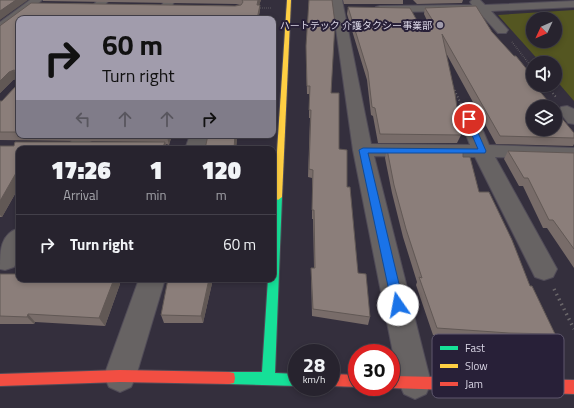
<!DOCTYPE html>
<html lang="en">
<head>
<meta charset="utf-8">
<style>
  body { margin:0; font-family:"Titillium Web","Noto Sans JP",sans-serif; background:#332f3a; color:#f1f3f6; height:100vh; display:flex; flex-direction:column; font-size:15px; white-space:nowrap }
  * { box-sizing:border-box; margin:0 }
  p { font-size:13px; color:#a4a4aa }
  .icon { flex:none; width:22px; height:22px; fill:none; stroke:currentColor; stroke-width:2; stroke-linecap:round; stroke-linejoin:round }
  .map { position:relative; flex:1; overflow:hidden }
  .side { position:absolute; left:16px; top:146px; width:260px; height:136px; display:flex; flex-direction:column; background:#27232e; border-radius:8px; box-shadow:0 2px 6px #0003,0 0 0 1px #43404a }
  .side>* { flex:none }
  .hud { position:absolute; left:16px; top:16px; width:260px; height:122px; border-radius:8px; box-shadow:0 2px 6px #0003,0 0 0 1px #43404a; background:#a19cac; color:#111; overflow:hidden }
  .needle { width:26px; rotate:226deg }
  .tools { position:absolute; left:526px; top:12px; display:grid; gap:8px }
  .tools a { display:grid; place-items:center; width:36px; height:36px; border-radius:50%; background:#27232e; box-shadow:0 2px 6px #0003,0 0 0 1px #43404a; font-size:20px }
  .speed { position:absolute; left:288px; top:344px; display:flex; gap:8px; font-size:20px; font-weight:700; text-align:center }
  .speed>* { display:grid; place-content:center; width:52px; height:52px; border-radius:50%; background:#27232e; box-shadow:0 2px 6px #0003,0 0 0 1px #43404a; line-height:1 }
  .speed small { font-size:10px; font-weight:400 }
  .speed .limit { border:6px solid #d22; background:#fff; color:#111 }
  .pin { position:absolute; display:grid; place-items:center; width:34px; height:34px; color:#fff; margin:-17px; border:2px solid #fff; border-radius:50%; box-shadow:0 1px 4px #0007 }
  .me { position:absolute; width:44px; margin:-22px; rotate:348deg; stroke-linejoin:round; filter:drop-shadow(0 0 3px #0008) }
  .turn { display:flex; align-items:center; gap:14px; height:84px; padding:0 20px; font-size:18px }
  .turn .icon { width:52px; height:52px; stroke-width:2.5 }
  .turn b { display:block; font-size:28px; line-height:34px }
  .lanes { display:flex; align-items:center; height:38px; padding:0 20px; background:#0003; justify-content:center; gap:20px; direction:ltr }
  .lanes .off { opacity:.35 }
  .eta { display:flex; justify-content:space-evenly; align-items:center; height:68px; text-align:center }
  .eta b { font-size:24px; font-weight:800; line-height:28px }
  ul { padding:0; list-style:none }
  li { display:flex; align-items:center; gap:12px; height:60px; padding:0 20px; border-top:1px solid #43404a }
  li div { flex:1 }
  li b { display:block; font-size:15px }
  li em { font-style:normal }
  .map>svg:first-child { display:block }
  .green { fill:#545621; fill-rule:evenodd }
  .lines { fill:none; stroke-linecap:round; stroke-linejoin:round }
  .street-casing { stroke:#504b57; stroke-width:2 }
  .fast-casing { stroke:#504b57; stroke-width:2 }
  .slow-casing { stroke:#504b57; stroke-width:2 }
  .jam-casing { stroke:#504b57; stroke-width:2 }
  .path-far2 { stroke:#6c686b; stroke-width:1.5; stroke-dasharray:0.5 1.5; stroke-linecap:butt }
  .path-far1 { stroke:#6c686b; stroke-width:2; stroke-dasharray:1 2.5; stroke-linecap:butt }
  .path { stroke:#6c686b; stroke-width:3.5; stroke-dasharray:1.5 4; stroke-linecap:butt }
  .street { fill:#676363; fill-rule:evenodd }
  .fast { fill:#16e098; fill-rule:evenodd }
  .slow { fill:#ffcf43; fill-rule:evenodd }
  .jam { fill:#f24e42; fill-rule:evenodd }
  .wall { fill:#786c69 }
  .shaded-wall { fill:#615855 }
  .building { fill:#8b7e7a; stroke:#615855 }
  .route { fill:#1a73e8; stroke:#114b97 }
  .poi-dot { fill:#a19cac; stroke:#282038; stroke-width:1.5 }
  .labels { text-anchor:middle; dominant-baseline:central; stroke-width:4; stroke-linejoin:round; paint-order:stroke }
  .far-poi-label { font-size:10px; fill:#dbd7e7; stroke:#282038; text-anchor:end }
  .key { fill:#282038; stroke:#5e576d; stroke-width:1 }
  .key-label { font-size:11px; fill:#dbd7e7 }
</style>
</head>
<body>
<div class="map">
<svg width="574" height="408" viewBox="0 0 574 408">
  <rect width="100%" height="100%" fill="#342f3d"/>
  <path class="green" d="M 574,10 L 574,101 L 555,79 L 555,63 L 541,63 L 498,15 ZM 533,19 L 555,19 L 555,41 L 533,41 Z"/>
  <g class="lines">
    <defs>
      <g id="street">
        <path d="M 30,0 L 42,0 L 4,31 L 0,32 L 0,22 Z"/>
        <path d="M 98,0 L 109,0 L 93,19 L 80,19 Z"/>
        <path d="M 165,0 L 175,0 L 165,19 L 153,19 Z"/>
        <path d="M 332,0 L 342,0 L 371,144 L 470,145 L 460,119 L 463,115 L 469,114 L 475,115 L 478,119 L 489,145 L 574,148 L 574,160 L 495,157 L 557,269 L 553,277 L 544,280 L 535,277 L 475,157 L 374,156 L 431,383 L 426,394 L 415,399 L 404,394 L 399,383 L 353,150 Z"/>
        <path d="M 472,0 L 480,0 L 485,5 L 574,1 L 574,7 L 491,11 L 508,30 L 506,33 L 498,33 L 478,11 L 380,12 L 376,11 L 374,9 L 376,7 L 380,6 L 472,5 L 470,2 Z"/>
        <path d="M 567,106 L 574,109 L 574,124 L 568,123 L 559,111 L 561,107 Z"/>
        <path d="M 76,135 L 94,135 L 86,149 L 66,149 Z"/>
        <path d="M 190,135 L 208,135 L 205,149 L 185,149 Z"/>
        <path d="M 19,228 L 19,258 L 14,267 L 5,270 L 0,269 C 0,251 0,234 19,228 Z"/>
        <path d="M 139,279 L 165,279 L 136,376 L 131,387 L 120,392 L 109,387 L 104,376 Z"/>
      </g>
      <path id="fast" d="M 278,194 L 282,197 L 275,373 L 297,374 L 297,386 L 229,384 L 224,383 L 223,378 L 224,373 L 229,372 L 262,372 L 268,279 L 273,279 L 274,197 Z"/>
      <path id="slow" d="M 287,0 L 291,0 L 282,197 L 278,200 L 274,197 Z"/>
      <g id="jam">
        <path d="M 120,370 L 229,372 L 234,373 L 235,378 L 234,383 L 229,384 L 120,382 L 0,386 L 0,374 Z"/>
        <path d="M 331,374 L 357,375 L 357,387 L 358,387 L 357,387 L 331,386 Z"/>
        <path d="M 391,376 L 574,380 L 574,394 L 391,388 L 387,387 L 391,387 Z"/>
      </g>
    </defs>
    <use href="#street" class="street-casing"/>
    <use href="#fast" class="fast-casing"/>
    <use href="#slow" class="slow-casing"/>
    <use href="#jam" class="jam-casing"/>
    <g class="path-far2">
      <path d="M 258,8 L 271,8"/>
      <path d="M 512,42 L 530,65"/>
    </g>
    <g class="path-far1">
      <path d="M 529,64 L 533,68"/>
      <path d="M 546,85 L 556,97"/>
      <path d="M 453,87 L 461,104"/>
    </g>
    <path class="path" d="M 554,289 L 574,329"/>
    <use href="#street" class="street"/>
    <use href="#fast" class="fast"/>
    <use href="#slow" class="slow"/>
    <use href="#jam" class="jam"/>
  </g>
  <g class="wall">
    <path d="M 43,0 L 261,0 L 259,5 L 260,11 L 258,19 L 19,19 L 19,135 L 172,135 L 169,145 L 166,144 L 167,149 L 19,149 L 19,187 L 2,217 L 0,217 L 0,146 L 14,146 L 15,142 L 162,142 L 160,142 L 0,140 L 0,101 L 2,101 L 16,86 L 16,79 L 13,80 L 0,93 L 0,26 L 1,25 L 31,3 L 235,6 L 240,5 L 236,4 L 43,1 Z"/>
    <path d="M 309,0 L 331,93 L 339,149 L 347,187 L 358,273 L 370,317 L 368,325 L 312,316 L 311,276 L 311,268 L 314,268 L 313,219 L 312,219 L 312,178 L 308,177 L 310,118 L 309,118 L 309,94 L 307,94 L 306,54 Z"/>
    <path d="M 343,0 L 403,0 L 403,4 L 344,4 Z"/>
    <path d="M 413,0 L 463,0 L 462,3 L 417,4 Z"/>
    <path d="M 348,7 L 420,26 L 430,27 L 424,14 L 425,8 L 492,32 L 541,87 L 539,91 L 574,133 L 574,144 L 573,146 L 496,144 L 446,53 L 461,135 L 457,143 L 378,143 L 373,116 L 371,115 L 367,80 L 347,14 Z"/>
    <path d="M 208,135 L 241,135 L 241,138 L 237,138 L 236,149 L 203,149 L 205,149 Z"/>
    <path d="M 387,149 L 463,157 L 479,192 L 555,334 L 548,341 L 503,340 L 433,335 L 416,285 L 417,282 L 403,237 L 392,193 L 385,158 Z"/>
    <path d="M 508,151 L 574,153 L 574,268 L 547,228 L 543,228 L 523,186 L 519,186 L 504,159 Z"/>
    <path d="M 0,274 L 19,274 L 19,279 L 117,279 L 120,284 L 105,326 L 35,322 L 34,324 L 0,324 Z"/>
    <path d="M 213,279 L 203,323 L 164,323 L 161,315 Z"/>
  </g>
  <g class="shaded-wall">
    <path d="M 16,0 L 28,0 L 0,20 L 0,11 Z"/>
    <path d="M 258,0 L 261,0 L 257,11 L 257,5 Z"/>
    <path d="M 260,5 L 260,11 L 258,19 L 257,19 Z"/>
    <path d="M 14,70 L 18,78 L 13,80 L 0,93 L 0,81 L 9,72 Z"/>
    <path d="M 167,135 L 172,135 L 169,145 L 167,137 Z"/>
    <path d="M 235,135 L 236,135 L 237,138 L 236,149 L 234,149 Z"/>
    <path d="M 165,142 L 167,149 L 162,149 Z"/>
    <path d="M 16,173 L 19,177 L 19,187 L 2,217 L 0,215 L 0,201 Z"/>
    <path d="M 112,279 L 117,279 L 120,284 L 105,326 L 99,318 Z"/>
    <path d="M 209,279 L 213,279 L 203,323 L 201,316 Z"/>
    <path d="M 28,314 L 35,322 L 34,324 L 27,317 Z"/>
  </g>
  <g class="building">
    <path d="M 0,0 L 16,0 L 0,11 Z"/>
    <path d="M 242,0 L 258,0 L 257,5 L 260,5 L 257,19 L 19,19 L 19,132 L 0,132 L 0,101 L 2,101 L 16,86 L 16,71 L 14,70 L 9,72 L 0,81 L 0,26 L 1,25 L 31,3 L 235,6 L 241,5 L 243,2 Z"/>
    <path d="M 309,0 L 332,0 L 335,23 L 331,93 L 339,93 L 339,149 L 347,150 L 347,187 L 350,187 L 358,273 L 366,274 L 370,317 L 313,309 L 311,268 L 315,268 L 314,210 L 312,210 L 313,170 L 309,169 L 311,110 L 309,110 L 310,86 L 307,86 L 306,46 Z"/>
    <path d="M 476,6 L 492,32 L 514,56 L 516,56 L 533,77 L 533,85 L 540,85 L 541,87 L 536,87 L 553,107 L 533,107 L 533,129 L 555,129 L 555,110 L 574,133 L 574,138 L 500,136 L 442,34 L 455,94 L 461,135 L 380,134 L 375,108 L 372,107 L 368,72 L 348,7 L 410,8 L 420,26 L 430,27 L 433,21 L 425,8 Z"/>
    <path d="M 162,135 L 167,135 L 167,137 Z"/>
    <path d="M 208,135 L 235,135 L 234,149 L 203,149 L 205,149 Z"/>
    <path d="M 15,142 L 165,142 L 162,149 L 19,149 L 19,173 L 16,173 L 0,201 L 0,146 L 14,146 Z"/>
    <path d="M 387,149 L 463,150 L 463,157 L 470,157 L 479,192 L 489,192 L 512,240 L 530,286 L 532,286 L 555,334 L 509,333 L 437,328 L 419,277 L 422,278 L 406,229 L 394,185 Z"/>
    <path d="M 508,151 L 574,153 L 574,249 L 553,220 L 549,220 L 528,178 L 524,178 Z"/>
    <path d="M 0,274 L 19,274 L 19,279 L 114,279 L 99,318 L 28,314 L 27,317 L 0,316 Z"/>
    <path d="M 168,279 L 209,279 L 201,316 L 161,315 Z"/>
  </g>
  <path class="route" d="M 466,117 L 469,117 L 472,119 L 486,151 L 485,153 L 368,153 L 404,305 L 402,309 L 398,310 L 394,309 L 392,305 L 359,150 L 363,148 L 478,149 L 465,119 Z"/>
  <circle class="poi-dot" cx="440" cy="25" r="4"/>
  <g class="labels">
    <g class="far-poi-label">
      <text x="432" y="25">ハートテック 介護タクシー事業部</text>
    </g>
  </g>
  <rect x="432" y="334" width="132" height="64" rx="6" class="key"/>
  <rect x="440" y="346" width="18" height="4" fill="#16e098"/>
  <rect x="440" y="364" width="18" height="4" fill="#ffcf43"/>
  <rect x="440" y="382" width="18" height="4" fill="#f24e42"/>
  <g class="key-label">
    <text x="465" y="352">Fast</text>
    <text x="465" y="370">Slow</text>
    <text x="465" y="388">Jam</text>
  </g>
</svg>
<div class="tools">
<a><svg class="needle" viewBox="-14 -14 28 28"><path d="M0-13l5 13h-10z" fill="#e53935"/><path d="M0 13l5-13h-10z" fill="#a4a4aa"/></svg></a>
<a><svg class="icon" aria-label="sound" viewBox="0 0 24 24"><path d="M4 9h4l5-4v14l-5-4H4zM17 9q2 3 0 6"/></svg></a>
<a><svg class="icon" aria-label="layers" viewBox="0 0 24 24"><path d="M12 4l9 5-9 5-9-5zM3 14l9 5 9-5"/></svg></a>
</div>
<div class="speed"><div>28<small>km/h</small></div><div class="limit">30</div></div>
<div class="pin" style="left:469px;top:119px;background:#d93025"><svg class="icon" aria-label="arrive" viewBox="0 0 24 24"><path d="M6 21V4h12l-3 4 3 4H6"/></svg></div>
<svg class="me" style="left:398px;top:305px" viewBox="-20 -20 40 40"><circle r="19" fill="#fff"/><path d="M0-13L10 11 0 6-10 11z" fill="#1a73e8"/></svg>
<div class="hud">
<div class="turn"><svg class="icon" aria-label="right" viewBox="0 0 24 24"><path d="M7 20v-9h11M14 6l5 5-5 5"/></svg><div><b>60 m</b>Turn right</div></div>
<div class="lanes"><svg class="icon off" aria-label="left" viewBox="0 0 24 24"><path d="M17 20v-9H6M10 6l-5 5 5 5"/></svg><svg class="icon off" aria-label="ahead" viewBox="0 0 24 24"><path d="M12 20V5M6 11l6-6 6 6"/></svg><svg class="icon off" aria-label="ahead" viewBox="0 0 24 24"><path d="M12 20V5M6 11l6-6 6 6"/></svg><svg class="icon" aria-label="right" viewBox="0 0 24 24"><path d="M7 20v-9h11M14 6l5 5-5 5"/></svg></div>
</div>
<section class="side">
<div class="eta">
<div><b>17:26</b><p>Arrival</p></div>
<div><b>1</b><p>min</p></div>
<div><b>120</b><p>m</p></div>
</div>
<ul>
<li><svg class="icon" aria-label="right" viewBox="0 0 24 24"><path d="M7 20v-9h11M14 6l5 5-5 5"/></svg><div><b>Turn right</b></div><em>60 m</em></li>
</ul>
</section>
</div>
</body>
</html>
